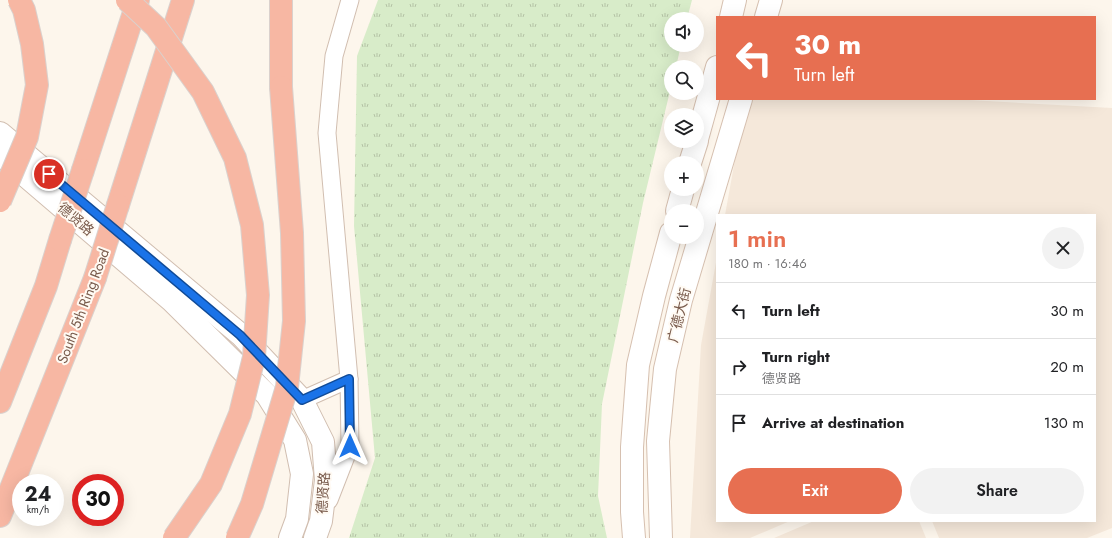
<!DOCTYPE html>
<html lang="en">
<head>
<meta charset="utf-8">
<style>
  body { margin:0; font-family:Jost,"Noto Sans SC",sans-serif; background:#f2f2f2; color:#202124; height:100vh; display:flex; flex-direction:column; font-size:15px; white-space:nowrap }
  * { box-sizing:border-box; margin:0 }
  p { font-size:13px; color:#757577 }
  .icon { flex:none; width:22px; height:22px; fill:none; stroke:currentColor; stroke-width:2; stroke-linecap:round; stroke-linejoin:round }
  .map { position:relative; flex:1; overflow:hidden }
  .side { position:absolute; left:716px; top:214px; width:380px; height:308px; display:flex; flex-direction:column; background:#fff; border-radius:0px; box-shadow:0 4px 16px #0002 }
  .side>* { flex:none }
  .banner { position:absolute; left:716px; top:16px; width:380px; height:84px; border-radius:0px; box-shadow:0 4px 16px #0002; background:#e76f51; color:#fff; overflow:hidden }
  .controls { position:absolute; left:664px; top:12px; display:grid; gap:8px }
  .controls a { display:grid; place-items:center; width:40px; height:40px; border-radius:50%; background:#fff; box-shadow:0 4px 16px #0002; font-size:20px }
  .speed { position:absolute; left:12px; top:474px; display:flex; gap:8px; font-size:20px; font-weight:700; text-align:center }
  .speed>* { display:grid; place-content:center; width:52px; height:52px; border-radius:50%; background:#fff; box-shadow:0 4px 16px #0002; line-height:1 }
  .speed small { font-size:10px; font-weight:400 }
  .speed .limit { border:6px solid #d22; background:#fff; color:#111 }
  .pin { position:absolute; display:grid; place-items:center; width:34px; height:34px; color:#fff; margin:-17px; border:2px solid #fff; border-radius:50%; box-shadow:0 1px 4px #0007 }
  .me { position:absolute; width:44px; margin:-22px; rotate:0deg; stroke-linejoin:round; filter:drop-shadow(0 0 3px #0008) }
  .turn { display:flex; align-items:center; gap:14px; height:84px; padding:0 12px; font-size:18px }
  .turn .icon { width:52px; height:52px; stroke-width:2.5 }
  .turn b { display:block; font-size:28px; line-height:34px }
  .round { display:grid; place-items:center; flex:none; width:42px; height:42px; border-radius:21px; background:#f2f2f2 }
  .summary { display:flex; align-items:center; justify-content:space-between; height:68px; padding:0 12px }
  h1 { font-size:24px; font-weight:600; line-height:30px; color:#e76f51 }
  .button { display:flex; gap:8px; margin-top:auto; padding:8px 12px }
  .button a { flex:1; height:46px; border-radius:24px; background:#e76f51; color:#fff; font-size:16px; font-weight:600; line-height:46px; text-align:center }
  .button a+a { background:#f2f2f2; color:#202124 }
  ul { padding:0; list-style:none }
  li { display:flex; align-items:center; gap:12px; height:56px; padding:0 12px; border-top:1px solid #e0e0e0 }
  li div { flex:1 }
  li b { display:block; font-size:15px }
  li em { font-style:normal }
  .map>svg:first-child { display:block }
  .residential { fill:#f5e8da }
  .park { fill:url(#park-tufts) }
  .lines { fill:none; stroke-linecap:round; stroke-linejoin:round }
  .minor-casing { stroke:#d1beb0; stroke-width:19 }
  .tertiary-casing { stroke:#d1beb0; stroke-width:24 }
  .secondary-casing { stroke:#d6c0b0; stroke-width:24 }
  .motorway-casing { stroke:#dad1cd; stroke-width:24 }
  .minor { stroke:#fff; stroke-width:17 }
  .tertiary { stroke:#fff; stroke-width:22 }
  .secondary { stroke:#fff; stroke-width:22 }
  .motorway { stroke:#f7b7a3; stroke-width:22 }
  .motorway-bridge-casing { stroke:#dad1cd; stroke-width:24; stroke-linecap:butt }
  .motorway-bridge { stroke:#f7b7a3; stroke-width:22 }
  .route-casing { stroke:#114b97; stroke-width:10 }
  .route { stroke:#1a73e8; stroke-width:7 }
  .labels { text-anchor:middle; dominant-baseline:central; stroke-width:4; stroke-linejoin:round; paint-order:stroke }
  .street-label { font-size:14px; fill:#7a5c4d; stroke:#fffaf3 }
</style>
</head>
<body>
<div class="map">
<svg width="1112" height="538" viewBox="0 0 1112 538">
  <defs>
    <pattern id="park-tufts" width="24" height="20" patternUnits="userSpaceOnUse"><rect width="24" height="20" fill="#d8ecc9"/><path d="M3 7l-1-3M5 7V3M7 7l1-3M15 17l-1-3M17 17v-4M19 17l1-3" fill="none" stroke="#b4c2a5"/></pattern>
  </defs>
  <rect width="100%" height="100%" fill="#fdf6ec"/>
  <g class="residential">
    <path d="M 746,99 L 951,99 L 1112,108 L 1112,528 L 1087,538 L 939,538 L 932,521 L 1095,521 L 1095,215 L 725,215 Z"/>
    <path d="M 717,257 L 717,521 L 790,521 L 750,538 L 690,538 L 701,345 Z"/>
    <path d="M 814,521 L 919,521 L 926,538 L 774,538 Z"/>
  </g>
  <path class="park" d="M 378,0 L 692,0 L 687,19 L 671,19 L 671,45 L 681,45 L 676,67 L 671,67 L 671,87 L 643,203 L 602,404 L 598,496 L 607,538 L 349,538 L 375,458 L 354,226 L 357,56 Z"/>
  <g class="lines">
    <defs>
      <g id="minor">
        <path d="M 302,400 L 349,379"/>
        <path d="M 329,500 L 350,446 L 349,379 L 327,133 L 334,56 L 350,0"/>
      </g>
      <g id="tertiary">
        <path d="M 0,133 L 241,335 L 302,400 L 323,442 L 326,480 L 321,521 L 315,538"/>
        <path d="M 0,154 L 172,301 L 267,395 L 295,440 L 302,474 L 297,519 L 290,538"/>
      </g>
      <g id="secondary">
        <path d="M 731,17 L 735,0"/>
        <path d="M 766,17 L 771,0"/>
        <path d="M 697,139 L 717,67"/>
        <path d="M 690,163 L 697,141"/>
        <path d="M 677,211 L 683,189"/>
        <path d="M 634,538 L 632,512 L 632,447 L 638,365 L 654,296 L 671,233"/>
        <path d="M 661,538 L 658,441 L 665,369 L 681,300 L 741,99"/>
      </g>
      <g id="motorway">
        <path d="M 281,87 L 281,0"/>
        <path d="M 83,170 L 138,0"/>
        <path d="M 118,205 L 183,0"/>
        <path d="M 0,402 L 46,286 L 60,240"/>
        <path d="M 0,516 L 95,278"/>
      </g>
    </defs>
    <use href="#minor" class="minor-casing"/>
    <use href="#tertiary" class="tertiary-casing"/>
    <use href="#secondary" class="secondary-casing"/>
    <use href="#motorway" class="motorway-casing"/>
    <use href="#minor" class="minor"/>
    <use href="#tertiary" class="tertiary"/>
    <use href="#secondary" class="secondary"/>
    <use href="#motorway" class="motorway"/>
    <defs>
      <g id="motorway-bridge">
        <path d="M 127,0 L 156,27 L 203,92 L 235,158 L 252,225 L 258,295 L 254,357 L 240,414 L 211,484 L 174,538"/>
        <path d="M 0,201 L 27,137 L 37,85 L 32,44 L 24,10 L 19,0"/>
        <path d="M 60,240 L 83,170"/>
        <path d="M 95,278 L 118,205"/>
        <path d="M 237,538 L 252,504 L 287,387 L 294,321 L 292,233 L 281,87"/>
      </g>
    </defs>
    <use href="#motorway-bridge" class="motorway-bridge-casing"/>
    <use href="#motorway-bridge" class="motorway-bridge"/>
  </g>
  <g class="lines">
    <defs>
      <path id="route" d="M 49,174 L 240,335 L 302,400 L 349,379 L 350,446"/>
    </defs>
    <use href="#route" class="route-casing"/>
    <use href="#route" class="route"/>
  </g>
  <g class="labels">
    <g class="street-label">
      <text transform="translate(76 219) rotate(41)">德贤路</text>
      <text transform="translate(83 306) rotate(-69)">South 5th Ring Road</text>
      <text transform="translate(679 315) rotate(-76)">广德大街</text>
      <text transform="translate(323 493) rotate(-86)">德贤路</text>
    </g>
  </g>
</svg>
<div class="controls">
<a><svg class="icon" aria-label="sound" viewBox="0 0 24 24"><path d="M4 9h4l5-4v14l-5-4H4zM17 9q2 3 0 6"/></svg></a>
<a><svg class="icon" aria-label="search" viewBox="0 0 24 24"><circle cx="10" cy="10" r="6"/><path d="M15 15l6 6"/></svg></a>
<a><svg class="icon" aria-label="layers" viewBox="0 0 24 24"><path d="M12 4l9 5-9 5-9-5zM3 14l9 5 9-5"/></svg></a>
<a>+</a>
<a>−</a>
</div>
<div class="speed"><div>24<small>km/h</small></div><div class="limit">30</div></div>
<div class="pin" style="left:49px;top:174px;background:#d93025"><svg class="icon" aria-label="arrive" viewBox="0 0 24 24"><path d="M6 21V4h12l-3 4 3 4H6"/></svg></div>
<svg class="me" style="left:350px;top:446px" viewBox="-20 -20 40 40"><path d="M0-17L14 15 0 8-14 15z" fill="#1a73e8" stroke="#fff" stroke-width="4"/></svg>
<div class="banner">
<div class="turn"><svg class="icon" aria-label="left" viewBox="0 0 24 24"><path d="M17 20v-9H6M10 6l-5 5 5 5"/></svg><div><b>30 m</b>Turn left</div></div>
</div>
<section class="side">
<div class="summary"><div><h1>1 min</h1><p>180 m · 16:46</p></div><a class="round"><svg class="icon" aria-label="close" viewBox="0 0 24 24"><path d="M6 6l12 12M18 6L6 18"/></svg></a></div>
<ul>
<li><svg class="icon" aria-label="left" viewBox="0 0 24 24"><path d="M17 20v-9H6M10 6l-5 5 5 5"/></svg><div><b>Turn left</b></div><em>30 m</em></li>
<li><svg class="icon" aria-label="right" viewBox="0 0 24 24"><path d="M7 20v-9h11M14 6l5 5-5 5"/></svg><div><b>Turn right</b><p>德贤路</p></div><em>20 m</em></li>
<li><svg class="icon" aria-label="arrive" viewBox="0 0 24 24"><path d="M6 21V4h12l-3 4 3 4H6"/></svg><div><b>Arrive at destination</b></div><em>130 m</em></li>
</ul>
<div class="button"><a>Exit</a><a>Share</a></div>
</section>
</div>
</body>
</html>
